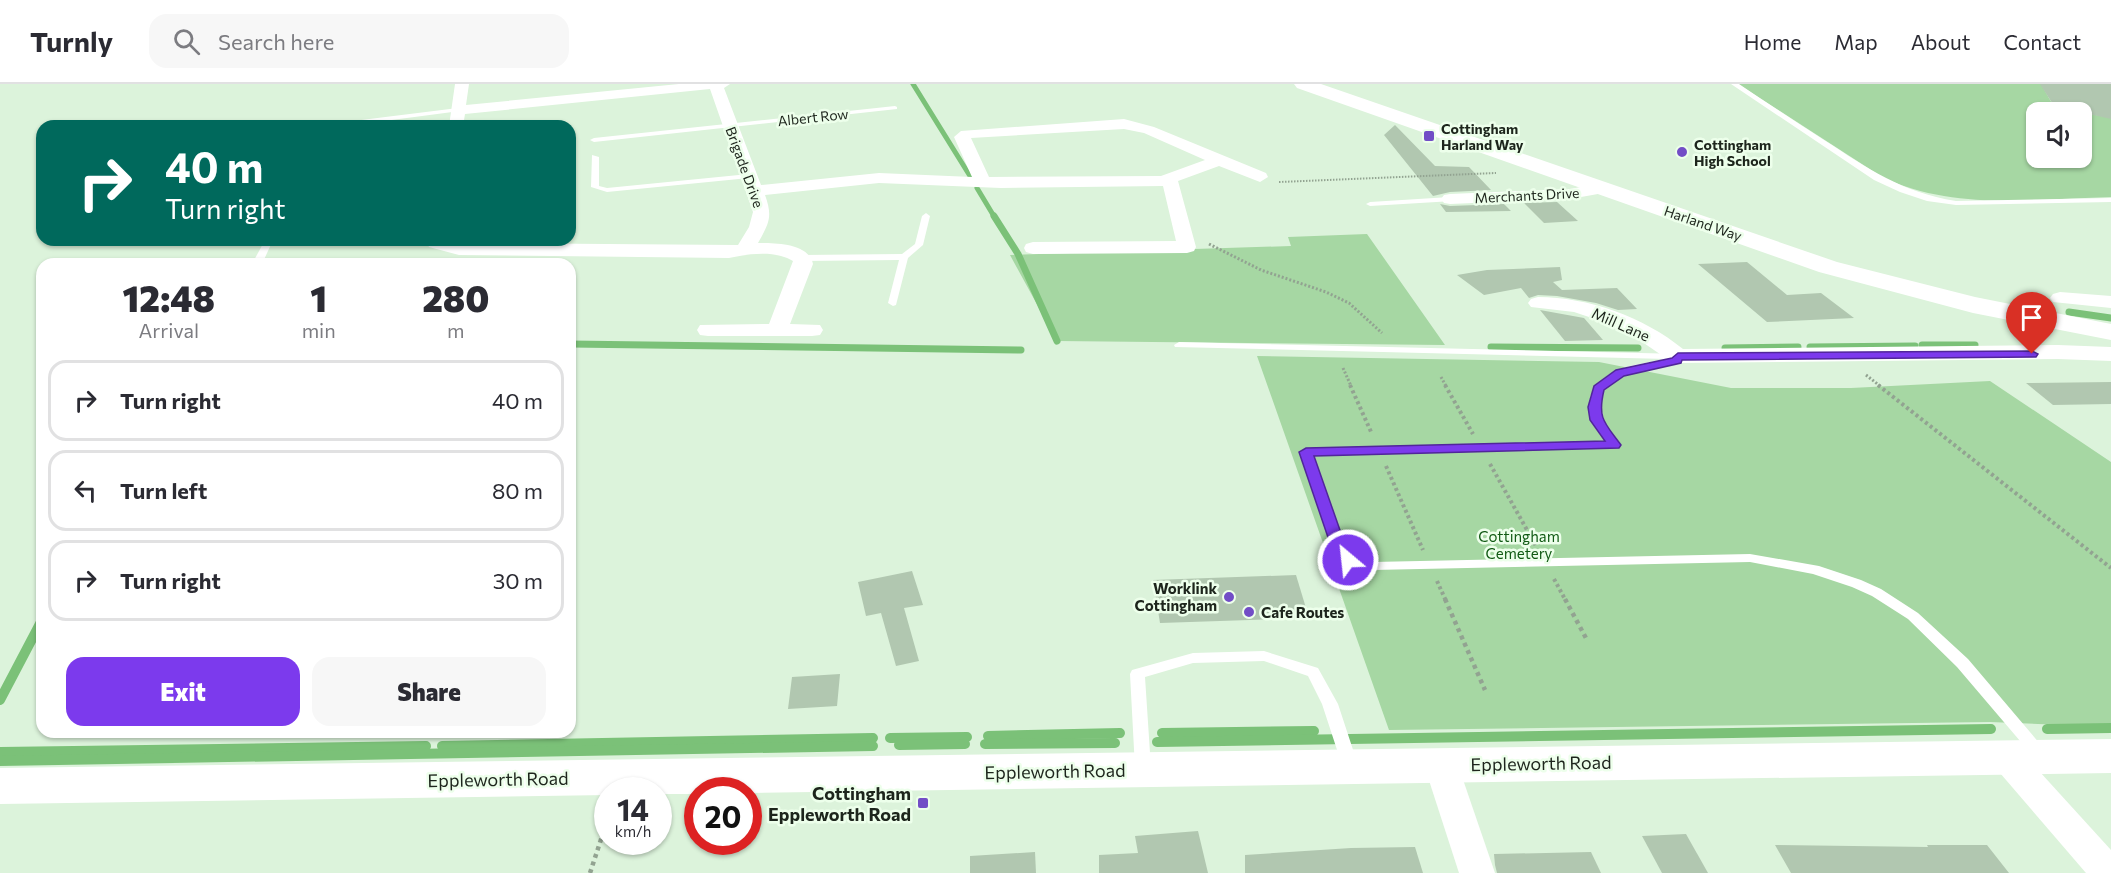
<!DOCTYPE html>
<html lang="en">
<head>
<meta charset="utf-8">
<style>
  body { margin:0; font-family:Commissioner,sans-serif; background:#f7f7f7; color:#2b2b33; height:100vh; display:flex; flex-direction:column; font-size:22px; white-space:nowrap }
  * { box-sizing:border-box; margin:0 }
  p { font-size:20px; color:#7c7c81 }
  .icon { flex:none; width:33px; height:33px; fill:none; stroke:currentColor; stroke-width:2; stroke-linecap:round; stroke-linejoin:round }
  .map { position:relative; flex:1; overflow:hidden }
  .panel { position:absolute; left:36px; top:174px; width:540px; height:480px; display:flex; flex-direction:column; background:#fff; border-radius:18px; box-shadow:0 2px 4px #0004 }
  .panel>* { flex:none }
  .guide { position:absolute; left:36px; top:36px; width:540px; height:126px; border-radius:18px; box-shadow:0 2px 4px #0004; background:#00695c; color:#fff; overflow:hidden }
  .controls { position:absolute; left:2026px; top:18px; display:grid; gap:12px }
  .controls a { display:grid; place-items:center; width:66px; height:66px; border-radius:12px; background:#fff; box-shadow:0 2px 4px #0004; font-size:30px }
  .speed { position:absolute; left:594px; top:693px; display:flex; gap:12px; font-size:30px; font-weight:700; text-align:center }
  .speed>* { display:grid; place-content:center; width:78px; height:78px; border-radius:50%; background:#fff; box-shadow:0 2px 4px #0004; line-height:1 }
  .speed small { font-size:15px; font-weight:400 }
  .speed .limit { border:9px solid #d22; background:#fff; color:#111 }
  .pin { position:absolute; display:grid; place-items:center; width:51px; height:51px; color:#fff; margin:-62px -26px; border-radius:50% 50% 50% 0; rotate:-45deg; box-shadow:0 0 6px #0007 }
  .pin .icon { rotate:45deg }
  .me { position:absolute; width:66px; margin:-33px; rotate:332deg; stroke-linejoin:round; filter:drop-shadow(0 0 4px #0008) }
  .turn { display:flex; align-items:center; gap:21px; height:126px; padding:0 30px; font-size:27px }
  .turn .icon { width:78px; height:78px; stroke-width:2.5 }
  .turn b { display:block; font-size:42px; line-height:51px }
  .eta { display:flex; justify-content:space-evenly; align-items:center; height:102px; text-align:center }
  .eta b { font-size:36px; font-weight:800; line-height:42px }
  .primary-button { display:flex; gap:12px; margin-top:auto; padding:12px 30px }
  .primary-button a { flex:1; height:69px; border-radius:18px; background:#7c3aed; color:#fff; font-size:24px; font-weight:800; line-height:69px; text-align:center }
  .primary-button a+a { background:#f7f7f7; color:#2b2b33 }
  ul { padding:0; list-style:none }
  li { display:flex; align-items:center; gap:18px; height:81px; margin:0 12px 9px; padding:0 18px; border:3px solid #e1e1e2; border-radius:18px }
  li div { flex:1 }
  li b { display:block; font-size:22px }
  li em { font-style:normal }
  header { display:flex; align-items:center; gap:36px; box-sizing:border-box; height:84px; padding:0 30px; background:#fff; border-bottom:2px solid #e1e1e2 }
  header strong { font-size:28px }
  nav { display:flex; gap:33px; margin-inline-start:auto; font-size:21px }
  .search { width:420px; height:54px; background:#f7f7f7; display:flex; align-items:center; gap:15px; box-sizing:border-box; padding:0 21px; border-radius:18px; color:#7c7c81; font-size:22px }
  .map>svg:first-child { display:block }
  .green { fill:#a6d7a3; fill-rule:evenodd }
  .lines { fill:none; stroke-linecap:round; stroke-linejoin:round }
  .stream-far2 { stroke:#7bc178; stroke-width:5 }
  .stream-far1 { stroke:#7bc178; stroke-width:7 }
  .stream { stroke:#7bc178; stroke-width:10 }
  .building { fill:#b1c7b0 }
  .path-far3 { stroke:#92a391; stroke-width:2; stroke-dasharray:1.5 1.5; stroke-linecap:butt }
  .path-far2 { stroke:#92a391; stroke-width:3; stroke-dasharray:2 2; stroke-linecap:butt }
  .path-far1 { stroke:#92a391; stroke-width:4; stroke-dasharray:3 3; stroke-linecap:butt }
  .path { stroke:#92a391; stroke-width:4.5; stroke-dasharray:4 4; stroke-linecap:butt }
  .lane { fill:#fff; fill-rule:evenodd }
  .street { fill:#fff; fill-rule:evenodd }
  .secondary { fill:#fff; fill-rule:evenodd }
  .route { fill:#7c3aed; stroke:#51269a; stroke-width:1.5 }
  .poi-dot { fill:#724dc6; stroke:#edffeb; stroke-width:2 }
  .labels { text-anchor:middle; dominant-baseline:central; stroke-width:5; stroke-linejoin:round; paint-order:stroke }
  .far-street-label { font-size:14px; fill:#1d251c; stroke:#edffeb }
  .far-poi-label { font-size:14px; font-weight:bold; fill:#1d251c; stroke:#edffeb; text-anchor:start }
  .street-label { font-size:15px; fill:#1d251c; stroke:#edffeb }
  .park-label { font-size:15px; fill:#115a14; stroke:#edffeb }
  .poi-label { font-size:15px; font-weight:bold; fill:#1d251c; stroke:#edffeb; text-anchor:end }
  .near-street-label { font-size:18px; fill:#1d251c; stroke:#edffeb }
  .near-poi-label { font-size:18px; font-weight:bold; fill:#1d251c; stroke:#edffeb; text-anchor:end }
</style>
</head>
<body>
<header>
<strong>Turnly</strong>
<div class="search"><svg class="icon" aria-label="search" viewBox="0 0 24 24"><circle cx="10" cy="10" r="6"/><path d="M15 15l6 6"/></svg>Search here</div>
<nav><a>Home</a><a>Map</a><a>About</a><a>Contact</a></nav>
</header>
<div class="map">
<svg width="2111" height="789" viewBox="0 0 2111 789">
  <rect width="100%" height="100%" fill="#dcf3db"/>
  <g class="green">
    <path d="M 1738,0 L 2041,0 L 2054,23 L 2111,34 L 2111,113 C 2035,115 1953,127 1882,93 ZM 2037,28 L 2082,28 L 2082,74 L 2037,74 Z"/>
    <path d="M 1367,150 L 1445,261 L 1057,257 L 1010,171 L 1291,162 L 1288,153 Z"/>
    <path d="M 1257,272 L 1599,278 L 1731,304 L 1851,304 L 1990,297 L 2111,378 L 2111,643 L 1990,638 L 1389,646 Z"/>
  </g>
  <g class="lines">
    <g class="stream-far2">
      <path d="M 913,0 L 970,92"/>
      <path d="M 977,104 L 995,134"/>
    </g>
    <g class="stream-far1">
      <path d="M 994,132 L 1018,170 L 1057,257"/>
      <path d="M 2069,228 L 2111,234"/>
      <path d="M 570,260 L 1021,266"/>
      <path d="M 1922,261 L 1975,261"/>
      <path d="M 1491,263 L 1638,264"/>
      <path d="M 1810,263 L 1915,262"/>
      <path d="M 1725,264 L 1798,263"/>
    </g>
    <g class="stream">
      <path d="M 0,616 L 42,536"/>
      <path d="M 2047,645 L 2111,644"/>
      <path d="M 1162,649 L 1314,647"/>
      <path d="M 988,652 L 1120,649"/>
      <path d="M 890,654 L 967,653"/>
      <path d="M 1157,658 L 1991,645"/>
      <path d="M 985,660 L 1115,659"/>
      <path d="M 899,661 L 965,660"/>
      <path d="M 442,662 L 873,654"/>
      <path d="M 0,668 L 426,662"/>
      <path d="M 0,677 L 873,662"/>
    </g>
  </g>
  <g class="building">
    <path d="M 2040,0 L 2111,0 L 2111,35 L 2054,22 Z"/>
    <path d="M 1395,41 L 1435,82 L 1469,83 L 1491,106 L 1450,108 L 1433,112 L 1384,51 Z"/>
    <path d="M 1557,118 L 1578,137 L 1544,139 L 1524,119 Z"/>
    <path d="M 1440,120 L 1450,122 L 1504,120 L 1511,127 L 1446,128 Z"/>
    <path d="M 1747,178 L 1787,211 L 1821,209 L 1854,234 L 1767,238 L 1698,180 Z"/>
    <path d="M 1560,183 L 1562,196 L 1553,198 L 1562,206 L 1617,204 L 1637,225 L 1618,226 L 1596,219 L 1557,212 L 1538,211 L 1529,214 L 1521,204 L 1484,211 L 1457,191 L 1487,186 Z"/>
    <path d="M 1540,226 L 1584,234 L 1603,256 L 1565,257 Z"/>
    <path d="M 2111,298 L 2111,320 L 2053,321 L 2026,299 Z"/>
    <path d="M 912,487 L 923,521 L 904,524 L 919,577 L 896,582 L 881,529 L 866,532 L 858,498 Z"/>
    <path d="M 1296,491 L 1309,534 L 1160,539 L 1153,496 Z"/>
    <path d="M 840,590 L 837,622 L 788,625 L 792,593 Z"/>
    <path d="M 1198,747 L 1208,789 L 1099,789 L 1099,771 L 1138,769 L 1135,752 Z"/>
    <path d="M 1686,750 L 1708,789 L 1662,789 L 1642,752 Z"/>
    <path d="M 1775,761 L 1928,763 L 1927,761 L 1987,761 L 2009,789 L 1791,789 Z"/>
    <path d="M 1415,763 L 1423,789 L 1245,789 L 1245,771 L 1351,764 Z"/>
    <path d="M 1035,768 L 1036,789 L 970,789 L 970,772 Z"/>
    <path d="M 1591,768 L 1601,789 L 1497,789 L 1495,781 L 1494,770 Z"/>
  </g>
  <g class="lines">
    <path class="path-far3" d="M 1279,98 L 1496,89"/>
    <g class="path-far2">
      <path d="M 1209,160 L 1261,186 L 1326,208 L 1349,219 L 1382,249"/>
      <path d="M 1343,284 L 1351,302"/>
      <path d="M 1866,291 L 1880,302"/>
      <path d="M 1441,293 L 1446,302"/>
    </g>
    <g class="path-far1">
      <path d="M 1350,301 L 1372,350"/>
      <path d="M 1445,301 L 1473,350"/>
      <path d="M 1878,301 L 2111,484"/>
      <path d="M 1490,380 L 1536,462"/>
      <path d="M 1386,382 L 1423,466"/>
      <path d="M 1554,495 L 1566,517"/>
      <path d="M 1437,497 L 1446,517"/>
    </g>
    <g class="path">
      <path d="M 1445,515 L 1485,606"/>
      <path d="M 1565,515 L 1587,556"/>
      <path d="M 590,789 L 608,734"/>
    </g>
    <g class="lane">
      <path d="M 1731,0 L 1739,0 C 1767,19 1795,37 1824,56 C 1869,85 1901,108 1956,117 L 2111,114 L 2111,118 L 1956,121 L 1927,117 L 1900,108 L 1874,96 Z"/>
      <path d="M 895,22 L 897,23 L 897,25 L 594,58 L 590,56 L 594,54 Z"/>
      <path d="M 458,24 L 460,25 L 460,27 L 346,42 L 325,42 L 329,40 Z"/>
      <path d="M 592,71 L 599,73 L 599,102 L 607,104 L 749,90 L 753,92 L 749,94 L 607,108 L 591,103 Z"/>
      <path d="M 1450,113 L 1453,113 L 1453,117 L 1370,122 L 1366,120 L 1370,118 Z"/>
      <path d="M 926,129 L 930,132 L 923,161 L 908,174 L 896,221 L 893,222 L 888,219 L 899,176 L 802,177 L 797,174 L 802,171 L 902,170 L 915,160 L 922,132 Z"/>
      <path d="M 265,156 L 273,156 L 262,180 L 252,180 Z"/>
      <path d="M 1179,258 L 1682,270 L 1683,272 L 1680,278 L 1624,291 L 1603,306 C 1598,332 1605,341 1620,361 L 1618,363 L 1313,371 L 1348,469 L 1352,473 L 1373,478 L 1750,470 L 1819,482 L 1861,496 L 1881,505 L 1918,529 L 1968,575 L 2046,667 L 2044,671 L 2038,673 L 2032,671 L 1957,583 L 1908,535 L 1872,512 L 1852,503 L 1813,490 L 1750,478 L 1373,486 L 1343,479 L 1335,471 L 1300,368 L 1302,366 L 1606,358 C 1585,330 1580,306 1615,287 C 1628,281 1652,278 1667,275 L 1175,263 L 1174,261 Z"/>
      <path d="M 1264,567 L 1318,584 L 1338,620 L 1358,681 L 1356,685 L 1350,687 L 1344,685 L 1342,681 L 1322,620 L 1308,592 L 1264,577 L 1193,579 L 1145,593 L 1151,684 L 1149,689 L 1143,690 L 1137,689 L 1135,684 L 1130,590 L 1132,586 L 1193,569 Z"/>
    </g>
    <g class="street">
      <path d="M 455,0 L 469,0 L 466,21 L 679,0 L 730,0 L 724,4 L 761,101 L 879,89 L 972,93 L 954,53 L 961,47 L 1124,35 L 1154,43 L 1266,89 L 1268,93 L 1260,98 L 1219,82 L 1178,97 L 1196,163 L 1194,167 L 1187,169 L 1033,170 L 1026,168 L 1024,164 L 1026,160 L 1033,158 L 1176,157 L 1163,102 L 1001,104 L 879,99 L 765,111 C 773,133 769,139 758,159 C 775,159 809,159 813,180 L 790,240 L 820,241 L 823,246 L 820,251 L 812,252 L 708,252 L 700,251 L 697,246 L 700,241 L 769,240 L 793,177 C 775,166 748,170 729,174 L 459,171 L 429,163 L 427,159 L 428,156 L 446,156 L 459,159 L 738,161 L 749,143 L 753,128 L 710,5 L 465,30 L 463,42 L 449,42 ZM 1124,45 L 1144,49 L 1205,76 L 1161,92 L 989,93 L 971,54 Z"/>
      <path d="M 1603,99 L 1609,100 L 1612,104 L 1609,108 L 1570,115 L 1450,120 L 1444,119 L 1441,115 L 1444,111 L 1450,110 L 1570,105 Z"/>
      <path d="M 2060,208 L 2111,212 L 2111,224 L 2053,218 L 2050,214 L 2053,210 Z"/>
      <path d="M 1538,213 C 1588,213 1644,233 1683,265 L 2058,261 L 2111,263 L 2111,277 L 2058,275 L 1678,279 L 1670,277 L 1638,255 L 1595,235 L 1574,228 L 1531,223 L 1528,219 L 1531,215 Z"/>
      <path d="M 2006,660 L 2018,664 L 2111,766 L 2111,789 L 2086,789 L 1994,682 L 1989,673 L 1994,664 Z"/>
      <path d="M 1441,668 L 1453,671 L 1458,681 L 1495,789 L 1459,789 L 1424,681 L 1429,671 Z"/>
    </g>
    <g class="secondary">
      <path d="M 1294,0 L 1321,0 L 1837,178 L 1975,213 L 2111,240 L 2111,256 L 1973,229 L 1819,188 L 1297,4 Z"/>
      <path d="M 2111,655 L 2111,689 L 748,709 L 748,706 L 698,706 L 698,710 L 658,710 L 658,706 L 608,706 L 608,711 L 0,720 L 0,684 Z"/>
    </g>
  </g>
  <path class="route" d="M 2032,267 L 2038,270 L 2036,273 L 1682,276 L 1681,279 L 1624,292 L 1604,306 C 1597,335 1605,339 1621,361 L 1619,364 L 1314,372 L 1348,469 L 1356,476 L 1348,481 L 1343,479 L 1334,471 L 1299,368 L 1306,364 L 1605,357 L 1590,336 L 1588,323 L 1594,302 L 1616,286 L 1672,274 L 1678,269 Z"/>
  <g class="poi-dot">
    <rect x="1423" y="46" width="12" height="12" rx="3"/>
    <circle cx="1682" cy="68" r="6"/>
    <circle cx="1229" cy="513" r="6"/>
    <circle cx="1249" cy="528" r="6"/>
    <rect x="917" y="713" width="12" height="12" rx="3"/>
  </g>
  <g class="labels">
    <g class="far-street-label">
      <text transform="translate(813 33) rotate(-6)">Albert Row</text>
      <text transform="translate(745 83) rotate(70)">Brigade Drive</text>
      <text transform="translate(1527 111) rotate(-3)">Merchants Drive</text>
      <text transform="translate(1703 139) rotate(19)">Harland Way</text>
    </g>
    <g class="far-poi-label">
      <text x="1441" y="44">Cottingham<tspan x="1441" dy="16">Harland Way</tspan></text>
      <text x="1694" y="60">Cottingham<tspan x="1694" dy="16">High School</tspan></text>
    </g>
    <g class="street-label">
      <text transform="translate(1621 240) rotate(24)">Mill Lane</text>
    </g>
    <g class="park-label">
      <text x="1519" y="452">Cottingham<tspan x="1519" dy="17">Cemetery</tspan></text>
    </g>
    <g class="poi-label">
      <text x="1217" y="504">Worklink<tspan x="1217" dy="17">Cottingham</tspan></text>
      <text x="1261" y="528" text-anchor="start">Cafe Routes</text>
    </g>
    <g class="near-street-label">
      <text transform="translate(1541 679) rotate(-1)">Eppleworth Road</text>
      <text transform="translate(1055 687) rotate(-1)">Eppleworth Road</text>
      <text transform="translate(498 695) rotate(-1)">Eppleworth Road</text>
    </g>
    <g class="near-poi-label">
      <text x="911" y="709">Cottingham<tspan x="911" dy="21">Eppleworth Road</tspan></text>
    </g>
  </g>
</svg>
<div class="controls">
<a><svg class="icon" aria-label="sound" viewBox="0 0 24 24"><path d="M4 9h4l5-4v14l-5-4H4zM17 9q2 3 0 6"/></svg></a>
</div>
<div class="speed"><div>14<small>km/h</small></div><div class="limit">20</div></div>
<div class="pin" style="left:2032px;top:270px;background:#d93025"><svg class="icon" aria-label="arrive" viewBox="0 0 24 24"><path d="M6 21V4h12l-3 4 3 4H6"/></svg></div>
<svg class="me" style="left:1348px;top:476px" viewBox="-20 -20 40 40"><circle r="17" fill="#7c3aed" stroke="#fff" stroke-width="3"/><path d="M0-11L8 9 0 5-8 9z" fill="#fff"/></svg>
<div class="guide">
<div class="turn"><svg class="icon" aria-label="right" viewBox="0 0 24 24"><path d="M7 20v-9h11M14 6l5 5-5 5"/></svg><div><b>40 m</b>Turn right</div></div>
</div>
<section class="panel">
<div class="eta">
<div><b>12:48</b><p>Arrival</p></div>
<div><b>1</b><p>min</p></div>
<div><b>280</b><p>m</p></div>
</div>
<ul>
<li><svg class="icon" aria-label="right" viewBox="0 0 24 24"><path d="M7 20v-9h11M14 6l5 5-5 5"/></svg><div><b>Turn right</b></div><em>40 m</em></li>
<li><svg class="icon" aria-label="left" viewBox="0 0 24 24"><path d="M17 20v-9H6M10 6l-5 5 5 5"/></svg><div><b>Turn left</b></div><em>80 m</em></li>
<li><svg class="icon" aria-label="right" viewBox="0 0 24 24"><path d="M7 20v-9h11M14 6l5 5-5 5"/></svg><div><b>Turn right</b></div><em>30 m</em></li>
</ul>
<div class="primary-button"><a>Exit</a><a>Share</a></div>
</section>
</div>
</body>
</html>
